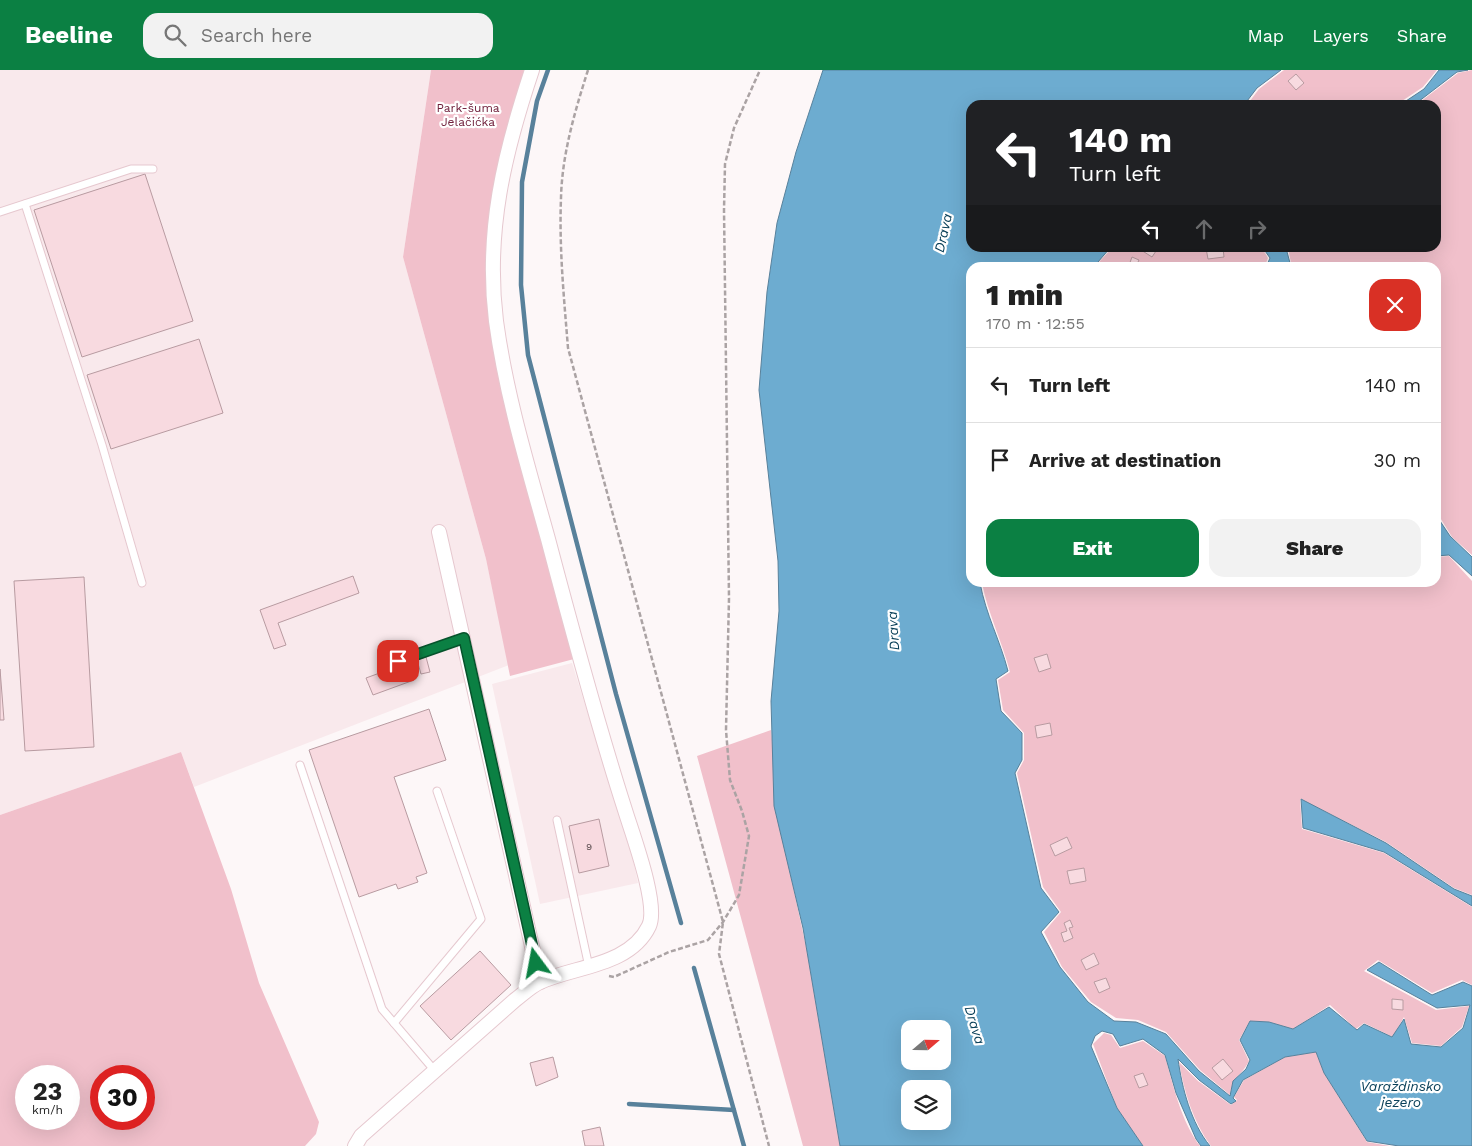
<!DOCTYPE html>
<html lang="en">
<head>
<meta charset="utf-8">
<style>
  body { margin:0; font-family:"Work Sans",sans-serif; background:#f2f2f2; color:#222; height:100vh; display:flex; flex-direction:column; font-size:19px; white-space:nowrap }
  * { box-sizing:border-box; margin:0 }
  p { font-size:16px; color:#767676 }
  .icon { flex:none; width:28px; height:28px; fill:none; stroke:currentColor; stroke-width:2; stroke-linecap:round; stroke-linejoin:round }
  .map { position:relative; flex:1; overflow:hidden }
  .details { position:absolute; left:966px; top:192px; width:475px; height:325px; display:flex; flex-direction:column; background:#fff; border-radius:15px; box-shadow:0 5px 20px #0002 }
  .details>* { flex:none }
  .guide { position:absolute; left:966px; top:30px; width:475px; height:152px; border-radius:15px; box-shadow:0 5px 20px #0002; background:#202124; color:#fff; overflow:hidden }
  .needle { width:32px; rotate:70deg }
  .controls { position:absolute; left:901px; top:950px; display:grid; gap:10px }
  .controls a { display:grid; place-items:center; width:50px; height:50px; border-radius:10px; background:#fff; box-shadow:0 5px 20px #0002; font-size:25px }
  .speed { position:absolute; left:15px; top:995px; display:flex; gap:10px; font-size:25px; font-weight:700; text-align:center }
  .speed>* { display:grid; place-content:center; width:65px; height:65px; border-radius:50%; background:#fff; box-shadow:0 5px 20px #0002; line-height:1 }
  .speed small { font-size:12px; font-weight:400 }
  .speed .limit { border:8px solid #d22; background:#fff; color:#111 }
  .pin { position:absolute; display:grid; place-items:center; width:42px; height:42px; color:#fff; margin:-21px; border-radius:10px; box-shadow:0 2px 8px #0006 }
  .me { position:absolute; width:55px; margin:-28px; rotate:347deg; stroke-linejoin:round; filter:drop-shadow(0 0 4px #0008) }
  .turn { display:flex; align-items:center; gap:18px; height:105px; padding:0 20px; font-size:22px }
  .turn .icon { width:65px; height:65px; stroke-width:2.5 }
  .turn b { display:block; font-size:35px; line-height:42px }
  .lanes { display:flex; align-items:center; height:48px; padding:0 20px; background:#0003; justify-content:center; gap:25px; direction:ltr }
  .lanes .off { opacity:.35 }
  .round { display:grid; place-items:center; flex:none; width:52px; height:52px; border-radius:15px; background:#f2f2f2 }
  .headline { display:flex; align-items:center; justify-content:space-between; height:85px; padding:0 20px }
  h1 { font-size:30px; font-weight:800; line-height:38px }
  .button { display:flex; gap:10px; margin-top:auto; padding:10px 20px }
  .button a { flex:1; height:58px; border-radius:15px; background:#0b8043; color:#fff; font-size:20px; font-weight:800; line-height:58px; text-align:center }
  .button a+a { background:#f2f2f2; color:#222 }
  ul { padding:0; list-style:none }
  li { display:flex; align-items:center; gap:15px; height:75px; padding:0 20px; border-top:1px solid #e0e0e0 }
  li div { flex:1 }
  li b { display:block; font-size:19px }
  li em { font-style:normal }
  header { display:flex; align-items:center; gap:30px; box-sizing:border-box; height:70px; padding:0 25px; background:#0b8043; color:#fff }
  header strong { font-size:24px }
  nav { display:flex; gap:28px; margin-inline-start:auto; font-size:18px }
  .search { width:350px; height:45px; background:#f2f2f2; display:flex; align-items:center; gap:12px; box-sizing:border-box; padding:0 18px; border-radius:15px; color:#767676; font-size:19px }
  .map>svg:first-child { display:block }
  .built { fill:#f9e9ec }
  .green { fill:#f1c0cb; fill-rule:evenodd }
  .water { fill:#6dacd0; stroke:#58819b; fill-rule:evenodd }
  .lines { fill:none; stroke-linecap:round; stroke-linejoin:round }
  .stream { stroke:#58819b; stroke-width:4.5 }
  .building { fill:#f8dae0; stroke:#b89ba1 }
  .lane-casing { stroke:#e6c8cf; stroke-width:9 }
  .street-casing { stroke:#e6c8cf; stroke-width:16 }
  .path { stroke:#aba3a4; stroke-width:2.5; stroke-dasharray:5 2.5; stroke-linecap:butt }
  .lane { stroke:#fff; stroke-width:7 }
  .street { stroke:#fff; stroke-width:14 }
  .route-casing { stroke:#07532c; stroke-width:12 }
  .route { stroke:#0b8043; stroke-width:9 }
  .labels { text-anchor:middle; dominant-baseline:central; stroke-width:4.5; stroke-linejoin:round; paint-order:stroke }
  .number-label { font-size:10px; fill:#5c4d50 }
  .park-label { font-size:12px; fill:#70213c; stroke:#fff }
  .water-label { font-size:14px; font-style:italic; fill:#0a4059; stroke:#fff }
</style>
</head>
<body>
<header>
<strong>Beeline</strong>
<div class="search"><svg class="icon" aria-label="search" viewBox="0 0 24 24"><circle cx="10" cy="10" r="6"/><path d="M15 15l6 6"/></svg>Search here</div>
<nav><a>Map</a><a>Layers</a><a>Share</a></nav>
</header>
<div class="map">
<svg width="1472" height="1076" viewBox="0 0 1472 1076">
  <rect width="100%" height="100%" fill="#fdf7f8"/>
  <g class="built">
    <path d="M 0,0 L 431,0 L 403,187 L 486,489 L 509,595 L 194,717 L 181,682 L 0,745 Z"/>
    <path d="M 572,593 L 632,785 L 638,813 L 540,834 L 492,614 Z"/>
  </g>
  <g class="green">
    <path d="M 431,0 L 524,0 L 494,114 L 488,199 L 574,589 L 510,606 L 486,489 L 403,187 Z"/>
    <path d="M 1284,0 L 1437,0 L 1423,17 L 1396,35 L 1247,35 L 1259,19 Z"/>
    <path d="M 1472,0 L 1472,485 L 1452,467 L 1436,441 L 1436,198 L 1288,197 L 1291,193 L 1288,178 L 1436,178 L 1436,35 L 1416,35 L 1458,3 Z"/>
    <path d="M 1112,178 L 1262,178 L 1268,188 L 1264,198 L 1105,198 L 1099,192 Z"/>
    <path d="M 1449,486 L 1472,511 L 1472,825 L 1454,818 L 1386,772 L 1300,729 L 1302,759 L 1384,783 L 1472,837 L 1472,915 L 1462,910 L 1432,923 L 1378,890 L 1364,901 L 1436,940 L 1469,936 L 1462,957 L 1441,976 L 1412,973 L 1404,947 L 1393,967 L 1364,953 L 1356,959 L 1330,935 L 1293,959 L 1269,952 L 1250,951 L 1239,970 L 1249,991 C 1241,1007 1233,1005 1230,1025 L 1200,1000 L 1166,962 L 1138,950 L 1116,948 L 1091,932 L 1062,897 L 1044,862 L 1061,842 L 1043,817 L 1017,703 L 1024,690 L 1024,663 L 1003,640 L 998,610 L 1010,602 C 1002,571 988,544 982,513 L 1436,512 L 1436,487 Z"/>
    <path d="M 771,660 L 783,770 L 807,881 L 840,1076 L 803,1076 L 697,686 Z"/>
    <path d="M 181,682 L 231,819 L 259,913 L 319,1052 L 316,1064 L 305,1076 L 0,1076 L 0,745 ZM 69,1006 L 69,1049 L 26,1049 L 26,1006 ZM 144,1006 L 144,1049 L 101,1049 L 101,1006 Z"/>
    <path d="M 1104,963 L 1111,965 L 1120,978 L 1143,971 L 1165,986 C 1173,1015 1181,1051 1200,1076 L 1143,1076 L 1117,1038 L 1093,974 Z"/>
    <path d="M 1316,982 L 1324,1003 L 1367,1072 L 1390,1076 L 1211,1076 C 1193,1052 1184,1021 1179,992 L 1198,1011 L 1231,1035 L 1237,1030 L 1234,1027 L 1244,1010 L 1285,987 Z"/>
  </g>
  <g class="water">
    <path d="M 823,0 L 1281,0 L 1257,18 L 1244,35 L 971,35 L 971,178 L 1110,178 L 1098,192 L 1104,197 L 971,198 L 971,512 L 980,513 C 986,545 1000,570 1008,601 L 996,609 L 1001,641 L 1022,663 L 1022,690 L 1015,703 L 1041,818 L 1059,842 L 1041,862 L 1060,897 L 1088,932 L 1114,951 L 1136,952 L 1166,964 L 1199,1001 L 1230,1026 L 1233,1011 L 1246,999 L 1250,990 L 1240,970 L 1250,951 L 1269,952 L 1293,959 L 1329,937 L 1357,960 L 1364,954 L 1392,967 L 1404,949 L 1411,974 L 1441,977 L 1463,958 L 1470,935 L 1437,938 L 1367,900 L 1379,892 L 1432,925 L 1463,912 L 1472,916 L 1472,1076 L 1399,1076 L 1367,1071 L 1324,1003 L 1316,982 L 1285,987 L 1243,1010 L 1233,1028 L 1236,1031 L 1231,1034 L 1199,1010 L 1178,989 C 1182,1018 1191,1053 1210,1076 L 1201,1076 L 1196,1069 L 1176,1023 L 1165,985 L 1143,969 L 1120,976 L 1113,964 L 1102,961 L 1095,966 L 1091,976 L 1117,1038 L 1143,1076 L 840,1076 L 803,858 L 774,736 L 771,631 L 779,541 L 778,491 L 759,320 L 767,222 L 777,153 L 796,82 ZM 910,959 L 942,959 L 942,991 L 910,991 ZM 910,1019 L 942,1019 L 942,1051 L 910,1051 Z"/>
    <path d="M 1439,0 L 1468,0 L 1457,2 L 1414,35 L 1400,35 L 1424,19 Z"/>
    <path d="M 1263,178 L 1286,178 L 1290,193 L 1286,197 L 1266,197 L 1270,188 Z"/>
    <path d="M 1436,445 L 1450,466 L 1472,487 L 1472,506 L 1449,485 L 1436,486 Z"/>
    <path d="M 1301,729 L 1386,773 L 1454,819 L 1472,826 L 1472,836 L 1384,782 L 1303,758 Z"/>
  </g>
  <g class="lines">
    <g class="stream">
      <path d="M 548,0 L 537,31 L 522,112 L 521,215 L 528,285 L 616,624 L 681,853"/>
      <path d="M 694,898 L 744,1076"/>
      <path d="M 629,1034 L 734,1040"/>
    </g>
  </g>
  <g class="building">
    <path d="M 1296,4 L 1304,13 L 1296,20 L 1288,11 Z"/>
    <path d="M 145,104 L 193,251 L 82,287 L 34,140 Z"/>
    <path d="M 1143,178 L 1158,178 L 1152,187 L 1141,180 Z"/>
    <path d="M 1206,178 L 1223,178 L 1224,187 L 1208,189 Z"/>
    <path d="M 1132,187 L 1139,190 L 1135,198 L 1128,198 Z"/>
    <path d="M 199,269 L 223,343 L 111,379 L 87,305 Z"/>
    <path d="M 353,506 L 359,523 L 278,553 L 286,575 L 274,579 L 260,540 Z"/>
    <path d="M 84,507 L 94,677 L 25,681 L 14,511 Z"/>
    <path d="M 1047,584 L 1051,598 L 1039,602 L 1034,588 Z"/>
    <path d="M 426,587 L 430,602 L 421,604 L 417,590 Z"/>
    <path d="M 407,593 L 414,610 L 373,625 L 366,608 Z"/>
    <path d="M 0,599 L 4,650 L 0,650 Z"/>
    <path d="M 429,639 L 446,690 L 394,707 L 427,803 L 416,807 L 418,812 L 398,819 L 396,814 L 359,827 L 309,680 Z"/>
    <path d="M 1050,653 L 1052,665 L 1037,668 L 1035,656 Z"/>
    <path d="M 599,749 L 609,796 L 579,803 L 569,756 Z"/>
    <path d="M 1067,767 L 1072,778 L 1055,786 L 1050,775 Z"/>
    <path d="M 1084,798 L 1086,811 L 1070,814 L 1067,801 Z"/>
    <path d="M 1070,850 L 1073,857 L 1069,858 L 1073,868 L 1064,872 L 1061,863 L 1067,861 L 1064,853 Z"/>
    <path d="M 480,881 L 511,915 L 451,970 L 420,936 Z"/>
    <path d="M 1094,883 L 1099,894 L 1086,900 L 1081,890 Z"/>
    <path d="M 1106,908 L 1110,918 L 1099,923 L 1094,912 Z"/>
    <path d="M 1392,929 L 1403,930 L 1403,940 L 1392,939 Z"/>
    <path d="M 553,987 L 558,1007 L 536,1016 L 530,993 Z"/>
    <path d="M 1223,989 L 1233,1001 L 1222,1010 L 1212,998 Z"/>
    <path d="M 1143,1003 L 1148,1015 L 1139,1018 L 1134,1006 Z"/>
    <path d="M 600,1057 L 604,1076 L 585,1076 L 582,1061 Z"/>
  </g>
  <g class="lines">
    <defs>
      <g id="lane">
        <path d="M 25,134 L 102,375 L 142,513"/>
        <path d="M 0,142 L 131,99 L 153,99"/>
        <path d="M 398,591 L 463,568"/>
        <path d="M 300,695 L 382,939 L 435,1001"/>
        <path d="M 557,750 L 589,897"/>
        <path d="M 394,953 L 481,849 L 437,721"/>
      </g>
      <g id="street">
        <path d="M 439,462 L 540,912"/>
        <path d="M 355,1076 L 361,1066 L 515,930 C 523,924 531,916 540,912 C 575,896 630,896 649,856 C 659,835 632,763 625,740 C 596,650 572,560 548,469 C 528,397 506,325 496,251 C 485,162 504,84 532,0"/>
      </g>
    </defs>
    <use href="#lane" class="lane-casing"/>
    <use href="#street" class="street-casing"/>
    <g class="path">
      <path d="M 588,0 C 575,41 562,84 561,128 C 559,178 564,228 568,278 L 723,852 L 719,884 L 769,1076"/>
      <path d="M 609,906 L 614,907 L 669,882 L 708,870 L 723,852 L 739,825 L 749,766 L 742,741 L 730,710 L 726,660 L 729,528 L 724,140 L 725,94 L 734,58 L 760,0"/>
    </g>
    <use href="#lane" class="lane"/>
    <use href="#street" class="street"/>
  </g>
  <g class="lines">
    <defs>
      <path id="route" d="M 398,591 L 464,568 L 536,893"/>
    </defs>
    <use href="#route" class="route-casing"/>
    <use href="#route" class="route"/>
  </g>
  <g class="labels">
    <g class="number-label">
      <text x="589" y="776">9</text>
    </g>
    <g class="park-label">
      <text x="468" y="38">Park-šuma<tspan x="468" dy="14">Jelačićka</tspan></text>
    </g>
    <g class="water-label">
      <text transform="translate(943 163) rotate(-77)">Drava</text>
      <text transform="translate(893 561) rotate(-94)">Drava</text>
      <text transform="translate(975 955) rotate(73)">Drava</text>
      <text x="1401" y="1016">Varaždinsko<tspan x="1401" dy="16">jezero</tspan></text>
    </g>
  </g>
</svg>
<div class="controls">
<a><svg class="needle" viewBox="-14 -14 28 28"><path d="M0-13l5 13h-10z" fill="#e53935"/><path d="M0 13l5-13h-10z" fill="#767676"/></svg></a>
<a><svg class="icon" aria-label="layers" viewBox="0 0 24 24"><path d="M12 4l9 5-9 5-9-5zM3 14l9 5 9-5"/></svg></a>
</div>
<div class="speed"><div>23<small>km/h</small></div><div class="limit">30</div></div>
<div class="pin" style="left:398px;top:591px;background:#d93025"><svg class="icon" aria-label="arrive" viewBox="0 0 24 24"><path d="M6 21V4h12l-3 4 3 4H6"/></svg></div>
<svg class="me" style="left:536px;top:893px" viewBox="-20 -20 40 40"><path d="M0-17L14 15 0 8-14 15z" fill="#0b8043" stroke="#fff" stroke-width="4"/></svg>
<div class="guide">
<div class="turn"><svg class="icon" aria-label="left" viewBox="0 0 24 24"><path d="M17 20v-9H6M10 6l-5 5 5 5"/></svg><div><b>140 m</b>Turn left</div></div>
<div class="lanes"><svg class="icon" aria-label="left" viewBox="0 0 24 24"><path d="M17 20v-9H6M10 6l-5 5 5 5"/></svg><svg class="icon off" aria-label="ahead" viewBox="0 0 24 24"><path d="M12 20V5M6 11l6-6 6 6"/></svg><svg class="icon off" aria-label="right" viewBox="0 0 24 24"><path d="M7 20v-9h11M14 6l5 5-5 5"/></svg></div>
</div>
<section class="details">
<div class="headline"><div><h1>1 min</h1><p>170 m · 12:55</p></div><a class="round" style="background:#d93025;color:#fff"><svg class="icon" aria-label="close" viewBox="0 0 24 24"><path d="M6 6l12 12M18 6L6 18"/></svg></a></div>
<ul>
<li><svg class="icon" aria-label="left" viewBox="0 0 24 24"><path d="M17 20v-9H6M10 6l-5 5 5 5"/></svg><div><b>Turn left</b></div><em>140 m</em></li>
<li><svg class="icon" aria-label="arrive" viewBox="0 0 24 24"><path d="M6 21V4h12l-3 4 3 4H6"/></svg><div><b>Arrive at destination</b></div><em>30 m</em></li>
</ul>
<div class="button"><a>Exit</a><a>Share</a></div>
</section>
</div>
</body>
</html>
